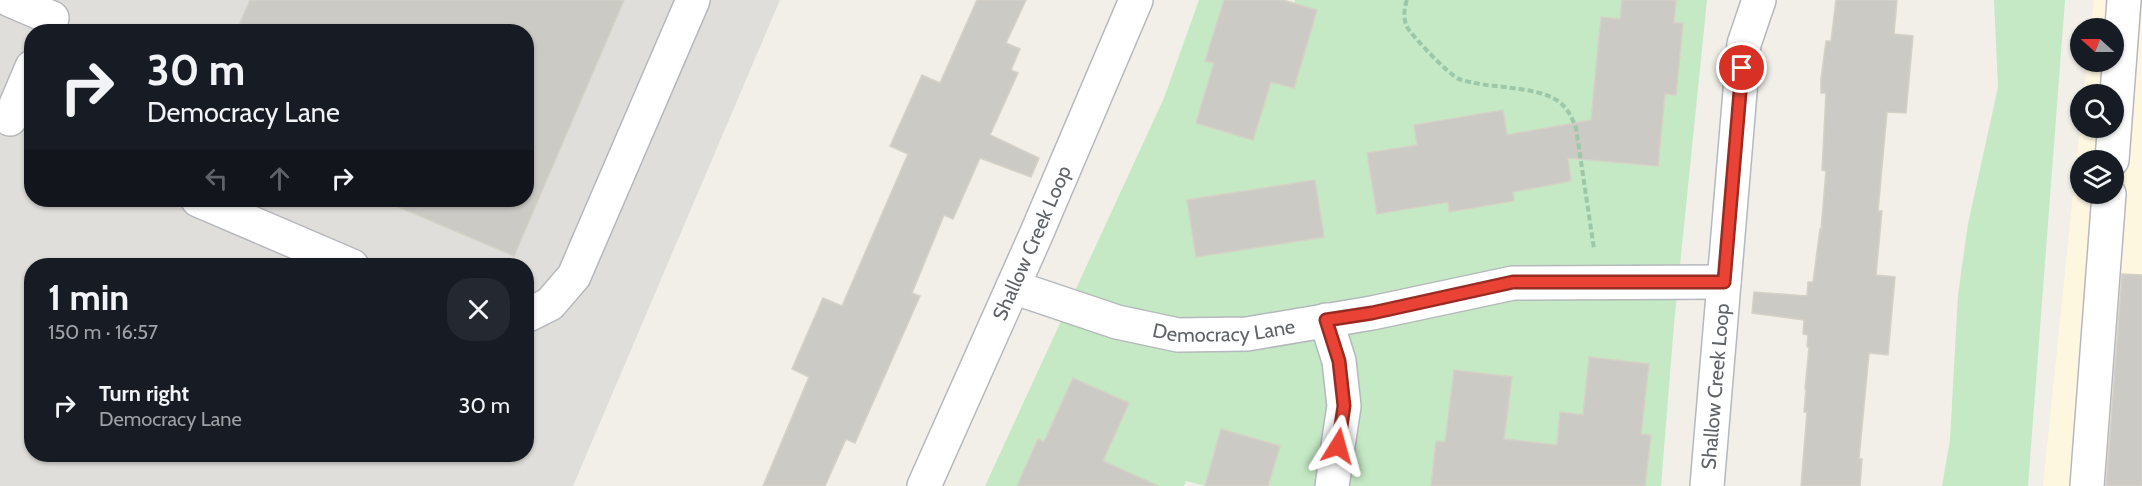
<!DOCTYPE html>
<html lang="en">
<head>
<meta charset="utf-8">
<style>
  body { margin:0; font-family:Cabin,sans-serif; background:#242831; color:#f1f3f6; height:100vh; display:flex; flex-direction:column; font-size:22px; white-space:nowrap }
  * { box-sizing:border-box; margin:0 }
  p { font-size:20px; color:#9ea1a6 }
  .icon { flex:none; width:33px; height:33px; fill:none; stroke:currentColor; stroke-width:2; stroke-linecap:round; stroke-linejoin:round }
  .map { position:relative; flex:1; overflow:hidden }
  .side { position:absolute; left:24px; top:258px; width:510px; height:204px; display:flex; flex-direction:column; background:#171b24; border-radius:24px; box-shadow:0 2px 4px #0004 }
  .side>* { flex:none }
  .banner { position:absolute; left:24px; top:24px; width:510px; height:183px; border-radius:24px; box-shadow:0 2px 4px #0004; background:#171b24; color:#f1f3f6; overflow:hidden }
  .needle { width:39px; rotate:291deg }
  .tools { position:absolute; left:2070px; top:18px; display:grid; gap:12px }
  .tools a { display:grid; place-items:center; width:54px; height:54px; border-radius:50%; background:#171b24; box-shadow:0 2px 4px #0004; font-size:30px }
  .pin { position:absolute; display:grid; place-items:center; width:51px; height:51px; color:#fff; margin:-26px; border:3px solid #fff; border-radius:50%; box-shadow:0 2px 6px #0007 }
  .me { position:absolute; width:66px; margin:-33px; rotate:8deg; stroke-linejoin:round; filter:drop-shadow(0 0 4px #0008) }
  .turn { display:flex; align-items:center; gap:21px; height:126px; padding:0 24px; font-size:27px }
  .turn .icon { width:78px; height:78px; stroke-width:2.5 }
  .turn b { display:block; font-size:42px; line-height:51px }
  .lanes { display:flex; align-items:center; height:57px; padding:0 24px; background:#0003; justify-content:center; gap:30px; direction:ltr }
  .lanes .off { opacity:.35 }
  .round { display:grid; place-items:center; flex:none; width:63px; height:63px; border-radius:24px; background:#242831 }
  .overview { display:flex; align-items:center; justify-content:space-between; height:102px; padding:0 24px }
  h1 { font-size:36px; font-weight:700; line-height:45px }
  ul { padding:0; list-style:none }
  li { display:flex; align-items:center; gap:18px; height:90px; padding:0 24px }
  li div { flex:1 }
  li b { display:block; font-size:22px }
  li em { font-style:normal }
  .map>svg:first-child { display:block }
  .commercial { fill:#fef7e0; fill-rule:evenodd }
  .industrial { fill:#e0deda; fill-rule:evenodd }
  .green { fill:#c5e8c5; fill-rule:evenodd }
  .building { fill:#cccac5; stroke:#d6d1c6; stroke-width:1.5 }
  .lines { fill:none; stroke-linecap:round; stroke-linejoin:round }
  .minor-casing { stroke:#b5b8bc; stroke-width:36 }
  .path { stroke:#9cc7a9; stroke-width:4; stroke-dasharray:6 3; stroke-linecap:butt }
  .minor { stroke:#fff; stroke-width:33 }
  .route-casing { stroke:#982c22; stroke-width:15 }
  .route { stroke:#ea4335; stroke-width:10 }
  .labels { text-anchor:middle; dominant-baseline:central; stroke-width:6; stroke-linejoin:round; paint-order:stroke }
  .street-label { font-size:20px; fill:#5f6368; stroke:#fff }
</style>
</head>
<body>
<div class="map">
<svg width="2142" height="486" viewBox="0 0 2142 486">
  <rect width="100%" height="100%" fill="#f1efe8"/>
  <path class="commercial" d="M 2094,0 L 2142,0 L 2142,486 L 2043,486 L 2080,127 L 2114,128 L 2114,94 L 2084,94 L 2087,62 L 2114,62 L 2114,28 L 2091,28 ZM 2080,160 L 2114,160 L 2114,194 L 2080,194 Z"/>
  <path class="industrial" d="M 0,0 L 780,0 L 573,486 L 0,486 ZM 32,32 L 526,32 L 526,200 L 32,200 ZM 32,266 L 526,266 L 526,454 L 32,454 Z"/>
  <g class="green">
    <path d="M 1199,0 L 1224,0 L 1206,60 L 1214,63 L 1196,122 L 1253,140 L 1271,82 L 1294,88 L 1317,11 L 1294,3 L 1295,0 L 1622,0 L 1620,19 L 1601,17 L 1593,101 L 1613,103 L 1608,162 L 1658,166 L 1665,94 L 1676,95 L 1682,23 L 1674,23 L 1676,0 L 1707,0 L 1674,324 L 1661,486 L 1645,486 L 1651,435 L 1641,434 L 1649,364 L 1590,358 L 1583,415 L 1561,412 L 1553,486 L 1522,441 L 1504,439 L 1511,377 L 1445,442 L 1431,486 L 1268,486 L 1279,446 L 1222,429 L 1205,486 L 1186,481 L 1184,486 L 1117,486 L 1103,461 L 1129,403 L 1073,378 L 1044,442 L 1038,439 L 1017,486 L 985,486 L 1164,98 ZM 1414,125 L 1507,135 L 1562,125 L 1571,181 L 1513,192 L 1514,201 L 1449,211 L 1448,202 L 1377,214 L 1367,154 L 1417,145 ZM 1314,180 L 1324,237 L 1196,257 L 1188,200 Z"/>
    <path d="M 1994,0 L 2065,0 L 2028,486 L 1942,486 L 1950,440 L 1958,295 L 1968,224 L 1998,87 Z"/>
  </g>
  <g class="building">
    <path d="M 250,0 L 624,0 L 514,256 L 382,200 L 526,200 L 526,32 L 236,32 Z"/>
    <path d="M 977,0 L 1026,0 L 1006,43 L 1020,49 L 1011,70 L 1018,73 L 990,135 L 1039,158 L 1031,177 L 980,158 L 953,219 L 944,215 L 912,293 L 920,296 L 855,443 L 846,439 L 825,486 L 763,486 L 809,377 L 792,369 L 823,298 L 842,306 L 908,154 L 890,146 L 922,75 L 940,83 Z"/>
    <path d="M 1224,0 L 1283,0 L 1317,10 L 1294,88 L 1271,82 L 1253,140 L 1196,123 L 1214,63 L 1205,61 Z"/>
    <path d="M 1622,0 L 1676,0 L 1674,23 L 1683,23 L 1676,95 L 1665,94 L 1658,166 L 1568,158 L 1571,181 L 1513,192 L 1514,201 L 1449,212 L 1448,202 L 1377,214 L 1367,153 L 1417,145 L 1414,125 L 1503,110 L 1507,135 L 1591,120 L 1601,17 L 1620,19 Z"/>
    <path d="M 1836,0 L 1897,0 L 1894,34 L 1913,36 L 1906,113 L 1887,112 L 1878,211 L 1882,211 L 1876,275 L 1895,277 L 1888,355 L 1869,353 L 1859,459 L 1862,459 L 1860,486 L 1801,486 L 1807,412 L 1804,412 L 1806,389 L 1805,389 L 1809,347 L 1807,347 L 1808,335 L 1803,334 L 1804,320 L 1752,313 L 1754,292 L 1807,296 L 1808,282 L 1813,282 L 1820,229 L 1821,230 L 1826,171 L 1822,170 L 1826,93 L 1821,93 L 1821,79 L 1826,41 L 1831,41 Z"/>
    <path d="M 1315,180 L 1324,237 L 1196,257 L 1187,200 Z"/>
    <path d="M 2122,274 L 2142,275 L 2142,486 L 2106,486 Z"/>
    <path d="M 1589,357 L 1649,364 L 1641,434 L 1651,435 L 1645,486 L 1431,486 L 1436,441 L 1445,442 L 1454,370 L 1512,377 L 1504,439 L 1557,445 L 1560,412 L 1583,415 Z"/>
    <path d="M 1073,378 L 1129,403 L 1103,461 L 1158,486 L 1017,486 L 1038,439 L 1044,442 Z"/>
    <path d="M 1221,429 L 1280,446 L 1268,486 L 1205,486 Z"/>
  </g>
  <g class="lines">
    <defs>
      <g id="minor">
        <path d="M 10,0 L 52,18"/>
        <path d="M 10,119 L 32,67"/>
        <path d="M 2112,160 L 2124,0"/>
        <path d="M 198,200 L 352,266"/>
        <path id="s1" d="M 1013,287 L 1117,322 L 1178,335 L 1247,334 L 1372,313 L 1513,283 L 1724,282"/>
        <path d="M 526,316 L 550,304 L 574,276 L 693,0"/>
        <path d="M 1326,320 L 1339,361 L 1344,406 L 1332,486"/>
        <path id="s2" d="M 924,486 L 1035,237 L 1136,0"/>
        <path id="s3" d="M 1707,486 L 1744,44 L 1759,0"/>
        <path d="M 2087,486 L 2109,194"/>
      </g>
    </defs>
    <use href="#minor" class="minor-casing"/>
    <path class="path" d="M 1407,0 C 1404,8 1403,18 1407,27 C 1413,37 1449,75 1459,79 C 1487,89 1535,85 1558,101 C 1568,108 1572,118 1576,128 L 1594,249"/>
    <use href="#minor" class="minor"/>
  </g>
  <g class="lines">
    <defs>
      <path id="route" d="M 1338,446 L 1344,406 L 1339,361 L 1326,320 L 1372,313 L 1513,282 L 1724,282 L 1742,68"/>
    </defs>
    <use href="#route" class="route-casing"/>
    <use href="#route" class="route"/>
  </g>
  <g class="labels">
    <g class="street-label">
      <text stroke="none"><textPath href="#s2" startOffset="266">Shallow Creek Loop</textPath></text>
      <text stroke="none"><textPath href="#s1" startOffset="218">Democracy Lane</textPath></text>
      <text stroke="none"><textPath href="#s3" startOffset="100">Shallow Creek Loop</textPath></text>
    </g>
  </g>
</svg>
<div class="tools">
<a><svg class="needle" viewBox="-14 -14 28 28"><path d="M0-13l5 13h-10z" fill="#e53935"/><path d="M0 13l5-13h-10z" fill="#9ea1a6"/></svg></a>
<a><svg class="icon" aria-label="search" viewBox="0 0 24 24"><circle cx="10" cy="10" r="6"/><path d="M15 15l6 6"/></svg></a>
<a><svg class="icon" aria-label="layers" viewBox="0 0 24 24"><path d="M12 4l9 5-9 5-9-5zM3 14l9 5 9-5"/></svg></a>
</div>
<div class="pin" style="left:1742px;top:68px;background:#d93025"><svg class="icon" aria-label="arrive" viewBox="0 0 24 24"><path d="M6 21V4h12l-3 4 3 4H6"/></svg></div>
<svg class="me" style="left:1338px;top:446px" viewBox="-20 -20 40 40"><path d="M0-17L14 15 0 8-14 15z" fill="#ea4335" stroke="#fff" stroke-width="4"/></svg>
<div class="banner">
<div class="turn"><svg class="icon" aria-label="right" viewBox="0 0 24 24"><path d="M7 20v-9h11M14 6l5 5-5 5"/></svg><div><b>30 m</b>Democracy Lane</div></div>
<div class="lanes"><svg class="icon off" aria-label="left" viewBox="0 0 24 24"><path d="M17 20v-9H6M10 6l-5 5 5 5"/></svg><svg class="icon off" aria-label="ahead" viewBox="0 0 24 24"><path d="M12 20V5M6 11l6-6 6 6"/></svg><svg class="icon" aria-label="right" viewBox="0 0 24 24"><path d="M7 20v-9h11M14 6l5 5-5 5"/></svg></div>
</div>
<section class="side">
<div class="overview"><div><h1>1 min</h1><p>150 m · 16:57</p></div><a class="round"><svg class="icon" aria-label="close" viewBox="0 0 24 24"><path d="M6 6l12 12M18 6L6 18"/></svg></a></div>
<ul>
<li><svg class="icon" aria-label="right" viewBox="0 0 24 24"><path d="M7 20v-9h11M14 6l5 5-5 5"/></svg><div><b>Turn right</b><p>Democracy Lane</p></div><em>30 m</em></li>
</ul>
</section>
</div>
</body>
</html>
